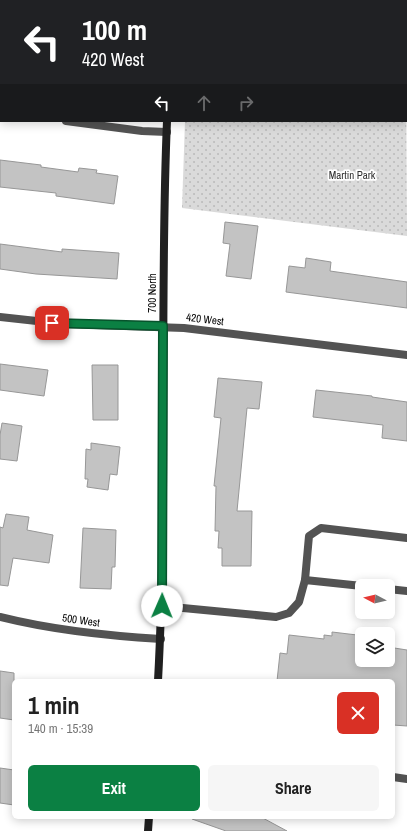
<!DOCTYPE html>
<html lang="en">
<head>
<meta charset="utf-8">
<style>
  body { margin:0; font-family:"Archivo Narrow",sans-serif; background:#f6f6f6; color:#222; height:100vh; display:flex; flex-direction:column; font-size:15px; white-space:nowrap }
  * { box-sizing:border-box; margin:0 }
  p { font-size:13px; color:#767676 }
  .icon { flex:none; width:22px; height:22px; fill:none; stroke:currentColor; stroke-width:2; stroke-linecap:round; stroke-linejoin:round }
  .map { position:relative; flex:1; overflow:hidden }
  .side { position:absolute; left:12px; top:679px; width:383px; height:140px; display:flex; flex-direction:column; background:#fff; border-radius:6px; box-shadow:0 2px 10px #0003 }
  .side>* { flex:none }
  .top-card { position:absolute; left:0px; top:0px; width:407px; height:122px; box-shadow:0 2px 10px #0003; background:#202124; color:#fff; overflow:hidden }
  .needle { width:26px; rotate:277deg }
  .tools { position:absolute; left:355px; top:579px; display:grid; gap:8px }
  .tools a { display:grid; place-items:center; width:40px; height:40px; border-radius:6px; background:#fff; box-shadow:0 2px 10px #0003; font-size:20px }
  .pin { position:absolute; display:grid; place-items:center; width:34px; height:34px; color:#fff; margin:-17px; border-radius:8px; box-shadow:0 2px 6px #0006 }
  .me { position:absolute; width:44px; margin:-22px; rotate:1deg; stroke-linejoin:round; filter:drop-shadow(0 0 3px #0008) }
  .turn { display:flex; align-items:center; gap:14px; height:84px; padding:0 16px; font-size:18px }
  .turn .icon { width:52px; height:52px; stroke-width:2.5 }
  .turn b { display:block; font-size:28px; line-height:34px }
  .lanes { display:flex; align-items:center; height:38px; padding:0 16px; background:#0003; justify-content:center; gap:20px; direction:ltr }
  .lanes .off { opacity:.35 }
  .round { display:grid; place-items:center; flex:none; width:42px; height:42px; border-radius:6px; background:#f6f6f6 }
  .head { display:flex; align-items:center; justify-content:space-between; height:68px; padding:0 16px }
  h1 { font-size:24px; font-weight:700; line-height:30px }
  .primary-button { display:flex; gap:8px; margin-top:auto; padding:8px 16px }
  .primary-button a { flex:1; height:46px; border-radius:6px; background:#0b8043; color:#fff; font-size:16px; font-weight:700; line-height:46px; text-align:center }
  .primary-button a+a { background:#f6f6f6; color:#222 }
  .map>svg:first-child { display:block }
  .green { fill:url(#green-dots) }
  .building { fill:#c3c3c3; stroke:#979797 }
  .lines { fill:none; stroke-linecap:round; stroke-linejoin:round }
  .lane { stroke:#535353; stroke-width:8 }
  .street { stroke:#535353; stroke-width:8 }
  .secondary { stroke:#202020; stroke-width:8 }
  .route-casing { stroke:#07532c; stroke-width:10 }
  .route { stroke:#0b8043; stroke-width:7 }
  .labels { text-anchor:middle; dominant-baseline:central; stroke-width:3.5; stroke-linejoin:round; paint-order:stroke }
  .park-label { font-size:11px; fill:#313131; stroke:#fff }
  .street-label { font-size:11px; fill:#000; stroke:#fff }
</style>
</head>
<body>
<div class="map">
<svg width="407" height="831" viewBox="0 0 407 831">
  <defs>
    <pattern id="green-dots" width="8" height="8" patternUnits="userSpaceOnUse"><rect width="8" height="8" fill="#dadada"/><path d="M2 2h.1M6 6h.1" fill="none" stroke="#b9b9b9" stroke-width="1.8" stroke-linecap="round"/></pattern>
  </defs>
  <rect width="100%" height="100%" fill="#fff"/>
  <path class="green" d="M 406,56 L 407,236 L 182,208 L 185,121 L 406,121 Z"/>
  <g class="building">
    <path d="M 0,160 L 41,165 L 41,167 L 78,172 L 79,168 L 97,170 L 96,173 L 118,176 L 114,204 L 56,196 L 56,193 L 0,187 Z"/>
    <path d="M 225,222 L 258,226 L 251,279 L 226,276 L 230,244 L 223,243 Z"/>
    <path d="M 0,244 L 62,252 L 62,249 L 119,253 L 117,279 L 36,274 L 0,269 Z"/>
    <path d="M 306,258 L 331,262 L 330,271 L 407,282 L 407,308 L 286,292 L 289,266 L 305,268 Z"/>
    <path d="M 0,364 L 48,370 L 44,396 L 0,390 Z"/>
    <path d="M 92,365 L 118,365 L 118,420 L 93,420 Z"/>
    <path d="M 218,378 L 262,382 L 259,409 L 247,408 L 237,511 L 252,511 L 251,566 L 222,566 L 222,548 L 218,548 L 219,531 L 215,531 L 216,486 L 214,486 L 221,418 L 214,417 Z"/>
    <path d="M 316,390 L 372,396 L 372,397 L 407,402 L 407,441 L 382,438 L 383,425 L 313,417 Z"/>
    <path d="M 2,423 L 22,426 L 17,461 L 0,459 L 0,435 Z"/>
    <path d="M 91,443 L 120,447 L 117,475 L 110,474 L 108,490 L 87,487 L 88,479 L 85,479 L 86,449 L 91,450 Z"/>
    <path d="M 6,514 L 29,517 L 27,530 L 53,535 L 49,563 L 13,558 L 8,586 L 0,585 L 0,527 L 3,528 Z"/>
    <path d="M 83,528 L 116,530 L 115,567 L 112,567 L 111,589 L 80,588 Z"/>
    <path d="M 332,632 L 357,635 L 356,638 L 362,639 L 362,660 L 388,660 L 388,647 L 407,650 L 407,726 L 393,725 L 393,681 L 277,681 L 280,653 L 287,654 L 289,635 L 324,639 L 324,635 L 332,636 Z"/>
    <path d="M 0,671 L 14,673 L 14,720 L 0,718 Z"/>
    <path d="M 0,768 L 14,770 L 14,805 L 0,803 Z"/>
    <path d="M 192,817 L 261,817 L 287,831 L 226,831 L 192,819 Z"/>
  </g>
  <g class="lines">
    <g class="lane">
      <path d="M 305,580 L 309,536 L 321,528 L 407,538"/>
      <path d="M 388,589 L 407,591"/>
      <path d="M 162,606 L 276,617 L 289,613 L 299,602 L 305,580 L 362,586"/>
      <path d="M 393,777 L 407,779"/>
    </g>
    <g class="street">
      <path d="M 0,112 L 1,112"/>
      <path d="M 66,121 L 142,131 L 167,132"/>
      <path d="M 0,317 L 64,324 L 184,328 L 407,355"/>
      <path d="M 0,617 C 52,630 107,636 161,639"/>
    </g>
    <g class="secondary">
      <path d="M 176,1 L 176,0"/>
      <path d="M 158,681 C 168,495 159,308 167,121"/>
      <path d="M 148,831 L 149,817"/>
    </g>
  </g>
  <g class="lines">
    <defs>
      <path id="route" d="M 52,323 L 163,326 L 162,606"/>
    </defs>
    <use href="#route" class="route-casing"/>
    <use href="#route" class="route"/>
  </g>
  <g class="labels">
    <g class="park-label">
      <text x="352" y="175">Martin Park</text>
    </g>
    <g class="street-label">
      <text transform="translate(152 293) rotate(-90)">700 North</text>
      <text transform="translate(205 319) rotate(7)">420 West</text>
      <text transform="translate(81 620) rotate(8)">500 West</text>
    </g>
  </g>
</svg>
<div class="tools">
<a><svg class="needle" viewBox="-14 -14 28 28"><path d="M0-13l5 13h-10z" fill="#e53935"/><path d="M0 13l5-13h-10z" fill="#767676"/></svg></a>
<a><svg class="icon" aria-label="layers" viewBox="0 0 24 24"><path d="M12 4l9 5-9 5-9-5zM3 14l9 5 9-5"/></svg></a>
</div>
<div class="pin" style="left:52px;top:323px;background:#d93025"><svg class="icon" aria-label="arrive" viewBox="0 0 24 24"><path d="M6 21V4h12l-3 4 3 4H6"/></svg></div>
<svg class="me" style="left:162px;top:606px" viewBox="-20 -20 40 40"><circle r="19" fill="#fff"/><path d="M0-13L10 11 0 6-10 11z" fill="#0b8043"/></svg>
<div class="top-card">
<div class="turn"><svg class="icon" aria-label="left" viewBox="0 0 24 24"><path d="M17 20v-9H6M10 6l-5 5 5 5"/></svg><div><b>100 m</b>420 West</div></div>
<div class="lanes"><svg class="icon" aria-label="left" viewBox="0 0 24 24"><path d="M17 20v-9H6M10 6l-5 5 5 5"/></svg><svg class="icon off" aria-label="ahead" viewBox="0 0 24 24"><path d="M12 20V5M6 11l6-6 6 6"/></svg><svg class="icon off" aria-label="right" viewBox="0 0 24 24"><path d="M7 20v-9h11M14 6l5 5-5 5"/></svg></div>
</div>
<section class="side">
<div class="head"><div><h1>1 min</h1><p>140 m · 15:39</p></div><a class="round" style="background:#d93025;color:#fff"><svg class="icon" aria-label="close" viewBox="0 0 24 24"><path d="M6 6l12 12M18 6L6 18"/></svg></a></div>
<div class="primary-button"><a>Exit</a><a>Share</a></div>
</section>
</div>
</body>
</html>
